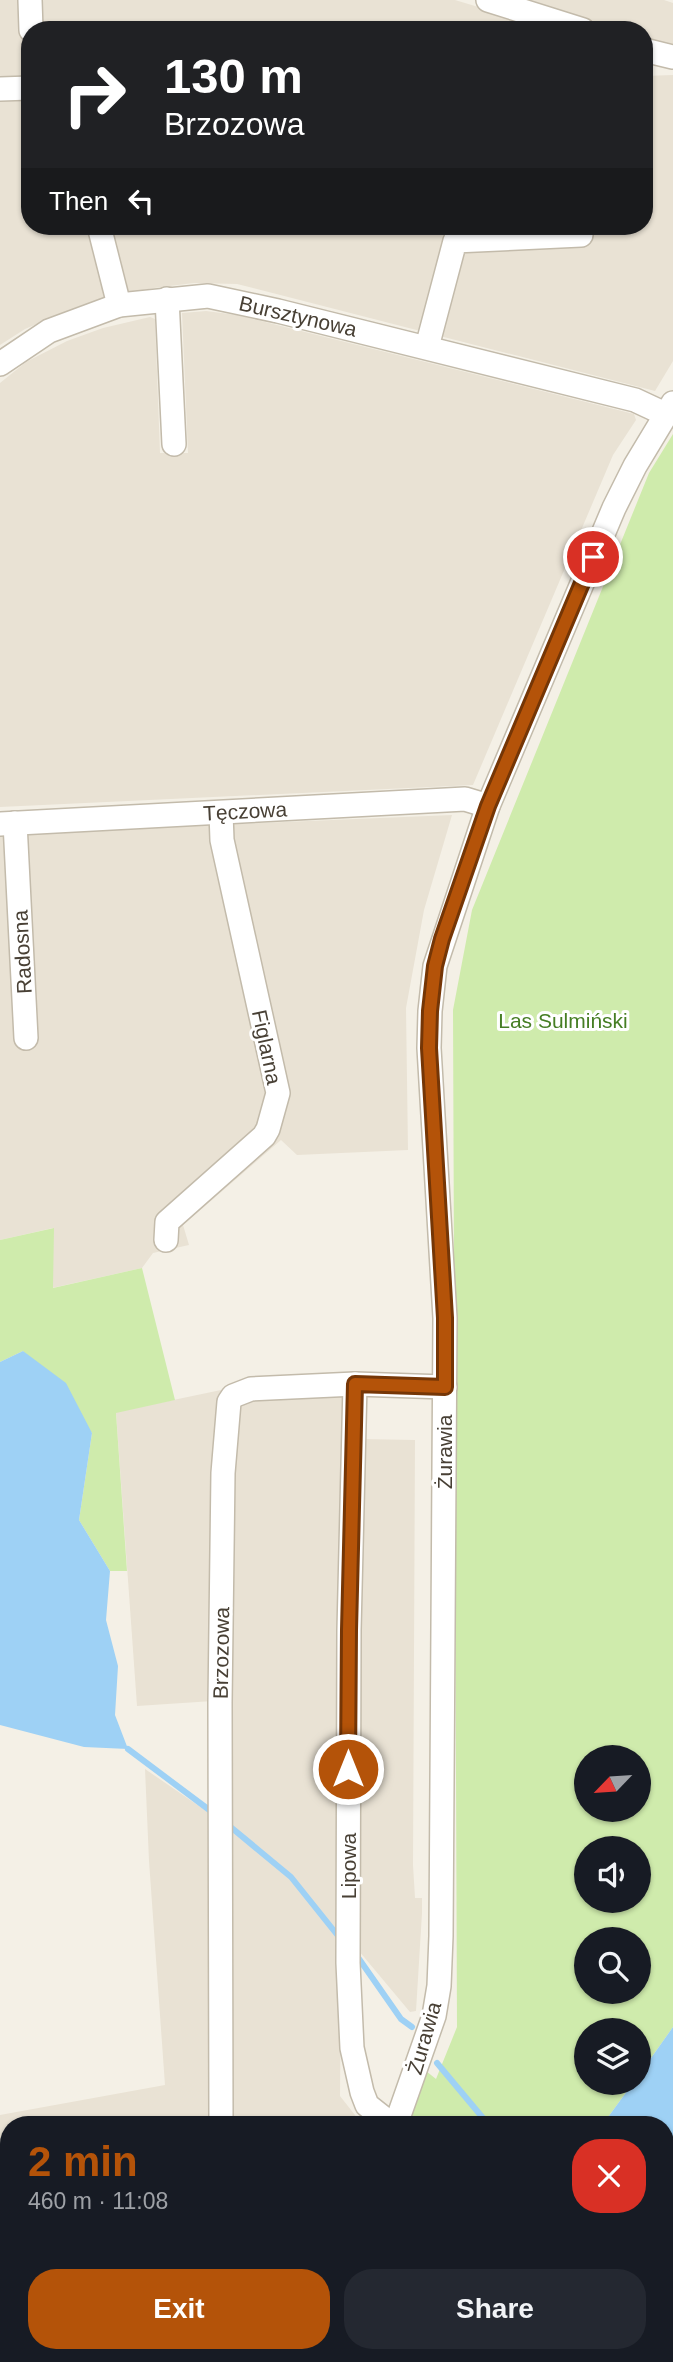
<!DOCTYPE html>
<html lang="en">
<head>
<meta charset="utf-8">
<style>
  body { margin:0; font-family:Arial,sans-serif; background:#242831; color:#f1f3f6; height:100vh; display:flex; flex-direction:column; font-size:26px; white-space:nowrap }
  * { box-sizing:border-box; margin:0 }
  p { font-size:23px; color:#9ea1a6 }
  .icon { flex:none; width:38px; height:38px; fill:none; stroke:currentColor; stroke-width:2; stroke-linecap:round; stroke-linejoin:round }
  .map { position:relative; flex:1; overflow:hidden }
  .panel { position:absolute; left:0px; top:2116px; width:674px; height:247px; display:flex; flex-direction:column; background:#171b24; border-radius:28px 28px 0 0; box-shadow:0 2px 5px #0004 }
  .panel>* { flex:none }
  .banner { position:absolute; left:21px; top:21px; width:632px; height:214px; border-radius:28px; box-shadow:0 2px 5px #0004; background:#202124; color:#fff; overflow:hidden }
  .needle { width:46px; rotate:245deg }
  .tools { position:absolute; left:574px; top:1745px; display:grid; gap:14px }
  .tools a { display:grid; place-items:center; width:77px; height:77px; border-radius:50%; background:#171b24; box-shadow:0 2px 5px #0004; font-size:35px }
  .pin { position:absolute; display:grid; place-items:center; width:60px; height:60px; color:#fff; margin:-30px; border:4px solid #fff; border-radius:50%; box-shadow:0 2px 7px #0007 }
  .me { position:absolute; width:77px; margin:-38px; rotate:0deg; stroke-linejoin:round; filter:drop-shadow(0 0 5px #0008) }
  .turn { display:flex; align-items:center; gap:24px; height:147px; padding:0 28px; font-size:32px }
  .turn .icon { width:91px; height:91px; stroke-width:2.5 }
  .turn b { display:block; font-size:49px; line-height:60px }
  .then { display:flex; align-items:center; height:66px; padding:0 28px; background:#0003; gap:14px; font-size:26px }
  .round { display:grid; place-items:center; flex:none; width:74px; height:74px; border-radius:28px; background:#242831 }
  .headline { display:flex; align-items:center; justify-content:space-between; height:119px; padding:0 28px }
  h1 { font-size:42px; font-weight:800; line-height:52px; color:#b45309 }
  .button { display:flex; gap:14px; margin-top:auto; padding:14px 28px }
  .button a { flex:1; height:80px; border-radius:28px; background:#b45309; color:#fff; font-size:28px; font-weight:800; line-height:80px; text-align:center }
  .button a+a { background:#242831; color:#f1f3f6 }
  .map>svg:first-child { display:block }
  .residential { fill:#e9e2d4 }
  .green { fill:#cfebac; fill-rule:evenodd }
  .water { fill:#9ed1f5 }
  .lines { fill:none; stroke-linecap:round; stroke-linejoin:round }
  .stream { stroke:#9ed1f5; stroke-width:6 }
  .street-casing { stroke:#c3bbab; stroke-width:26 }
  .street { stroke:#fff; stroke-width:23 }
  .route-casing { stroke:#753606; stroke-width:18 }
  .route { stroke:#b45309; stroke-width:12 }
  .labels { text-anchor:middle; dominant-baseline:central; stroke-width:6; stroke-linejoin:round; paint-order:stroke }
  .street-label { font-size:21px; fill:#484035; stroke:#fff }
  .park-label { font-size:21px; fill:#467e24; stroke:#fff }
</style>
</head>
<body>
<div class="map">
<svg width="673" height="2362" viewBox="0 0 673 2362">
  <rect width="100%" height="100%" fill="#f4f0e6"/>
  <g class="residential">
    <path d="M 0,0 L 23,0 L 25,75 L 20,81 L 0,82 Z"/>
    <path d="M 39,0 L 455,0 L 538,25 L 537,30 L 40,30 Z"/>
    <path d="M 520,0 L 664,0 L 673,3 L 673,46 L 644,38 L 644,30 L 618,30 Z"/>
    <path d="M 673,75 L 673,361 L 655,391 L 237,284 L 194,283 L 154,288 L 110,296 L 77,307 L 25,329 L 0,345 L 0,98 L 30,97 L 30,226 L 644,226 L 644,76 Z"/>
    <path d="M 206,311 L 237,315 L 634,414 L 636,420 L 613,455 L 473,785 L 0,807 L 0,383 L 26,362 L 67,341 L 103,328 L 150,317 L 155,319 L 160,453 L 188,453 L 182,313 Z"/>
    <path d="M 452,815 L 424,910 L 406,1008 L 408,1150 L 297,1155 L 281,1140 L 183,1225 L 189,1245 L 153,1253 L 142,1268 L 52,1288 L 53,1228 L 0,1240 L 0,834 Z"/>
    <path d="M 221,1390 L 213,1701 L 137,1706 L 116,1412 Z"/>
    <path d="M 346,1393 L 340,2096 L 362,2124 L 227,2124 L 228,1591 L 238,1402 L 273,1394 Z"/>
    <path d="M 360,1439 L 415,1440 L 413,1865 L 415,1898 L 422,1898 L 422,1913 L 416,2011 L 410,2012 L 354,1945 Z"/>
    <path d="M 145,1769 L 212,1815 L 213,2124 L 9,2124 L 9,2354 L 182,2354 L 174,2362 L 0,2362 L 0,2115 L 165,2085 L 149,1861 Z"/>
  </g>
  <g class="green">
    <path d="M 673,434 L 673,2027 L 639,2075 L 639,2030 L 586,2030 L 586,2082 L 633,2083 L 603,2124 L 406,2124 L 426,2071 L 436,2079 L 457,2027 L 453,1010 L 472,910 L 649,473 ZM 586,1757 L 639,1757 L 639,1810 L 586,1810 ZM 586,1848 L 639,1848 L 639,1900 L 586,1900 ZM 586,1939 L 639,1939 L 639,1992 L 586,1992 Z"/>
    <path d="M 54,1228 L 53,1288 L 142,1268 L 175,1400 L 116,1413 L 127,1571 L 110,1571 L 79,1520 L 92,1433 L 23,1351 L 0,1362 L 0,1240 Z"/>
    <path d="M 673,2211 L 673,2362 L 385,2362 L 377,2354 L 665,2354 L 665,2216 Z"/>
    <path d="M 221,2354 L 303,2354 L 295,2362 L 213,2362 Z"/>
  </g>
  <g class="water">
    <path d="M 23,1351 L 66,1383 L 92,1433 L 79,1520 L 110,1571 L 106,1620 L 118,1666 L 115,1715 L 128,1749 L 84,1747 L 0,1725 L 0,1362 Z"/>
    <path d="M 673,2027 L 673,2211 L 665,2216 L 665,2124 L 603,2124 L 633,2083 L 639,2082 L 639,2075 Z"/>
  </g>
  <g class="lines">
    <g class="stream">
      <path d="M 128,1749 L 212,1812"/>
      <path d="M 227,1824 L 291,1877 L 339,1937"/>
      <path d="M 357,1956 L 401,2019 L 412,2027"/>
      <path d="M 437,2063 L 488,2124"/>
    </g>
    <defs>
      <g id="street">
        <path d="M 30,0 L 31,30"/>
        <path d="M 488,0 L 583,30"/>
        <path d="M 644,50 L 673,57"/>
        <path d="M 0,89 L 30,88"/>
        <path d="M 99,226 L 119,305"/>
        <path d="M 167,299 L 174,444"/>
        <path d="M 427,347 L 455,241 L 581,235"/>
        <path d="M 0,364 L 49,331 L 119,305 L 208,296 L 278,311 L 635,400 L 665,414"/>
        <path d="M 15,823 L 26,1038"/>
        <path d="M 0,824 L 465,799 L 488,806"/>
        <path d="M 166,1240 L 167,1222 L 264,1136 L 268,1129 L 278,1093 L 222,840 L 221,813"/>
        <path d="M 355,1384 L 349,1630 L 348,1963 L 352,2048 L 362,2092 L 367,2105 L 391,2124"/>
        <path d="M 221,2124 L 220,1703 L 223,1473 L 229,1402 L 233,1396 L 251,1389 L 355,1384 L 445,1387"/>
        <path d="M 396,2124 L 434,2016 L 439,1986 L 441,1936 L 445,1318 L 429,1048 L 430,1011 L 435,966 L 488,806 L 614,508 L 635,466 L 673,403"/>
        <path d="M 192,2362 L 200,2354"/>
      </g>
    </defs>
    <use href="#street" class="street-casing"/>
    <use href="#street" class="street"/>
  </g>
  <g class="lines">
    <defs>
      <path id="route" d="M 348,1769 L 349,1630 L 355,1384 L 445,1387 L 445,1318 L 429,1048 L 430,1011 L 435,966 L 442,939 L 488,806 L 593,557"/>
    </defs>
    <use href="#route" class="route-casing"/>
    <use href="#route" class="route"/>
  </g>
  <g class="labels">
    <g class="street-label">
      <text transform="translate(298 316) rotate(13)">Bursztynowa</text>
      <text transform="translate(245 811) rotate(-3)">Tęczowa</text>
      <text transform="translate(22 952) rotate(-93)">Radosna</text>
      <text transform="translate(267 1047) rotate(78)">Figlarna</text>
      <text transform="translate(444 1452) rotate(-90)">Żurawia</text>
      <text transform="translate(221 1653) rotate(-89)">Brzozowa</text>
      <text transform="translate(348 1866) rotate(-90)">Lipowa</text>
      <text transform="translate(424 2038) rotate(-74)">Żurawia</text>
    </g>
    <g class="park-label">
      <text x="563" y="1020">Las Sulmiński</text>
    </g>
  </g>
</svg>
<div class="tools">
<a><svg class="needle" viewBox="-14 -14 28 28"><path d="M0-13l5 13h-10z" fill="#e53935"/><path d="M0 13l5-13h-10z" fill="#9ea1a6"/></svg></a>
<a><svg class="icon" aria-label="sound" viewBox="0 0 24 24"><path d="M4 9h4l5-4v14l-5-4H4zM17 9q2 3 0 6"/></svg></a>
<a><svg class="icon" aria-label="search" viewBox="0 0 24 24"><circle cx="10" cy="10" r="6"/><path d="M15 15l6 6"/></svg></a>
<a><svg class="icon" aria-label="layers" viewBox="0 0 24 24"><path d="M12 4l9 5-9 5-9-5zM3 14l9 5 9-5"/></svg></a>
</div>
<div class="pin" style="left:593px;top:557px;background:#d93025"><svg class="icon" aria-label="arrive" viewBox="0 0 24 24"><path d="M6 21V4h12l-3 4 3 4H6"/></svg></div>
<svg class="me" style="left:348px;top:1769px" viewBox="-20 -20 40 40"><circle r="17" fill="#b45309" stroke="#fff" stroke-width="3"/><path d="M0-11L8 9 0 5-8 9z" fill="#fff"/></svg>
<div class="banner">
<div class="turn"><svg class="icon" aria-label="right" viewBox="0 0 24 24"><path d="M7 20v-9h11M14 6l5 5-5 5"/></svg><div><b>130 m</b>Brzozowa</div></div>
<div class="then">Then<svg class="icon" aria-label="left" viewBox="0 0 24 24"><path d="M17 20v-9H6M10 6l-5 5 5 5"/></svg></div>
</div>
<section class="panel">
<div class="headline"><div><h1>2 min</h1><p>460 m · 11:08</p></div><a class="round" style="background:#d93025;color:#fff"><svg class="icon" aria-label="close" viewBox="0 0 24 24"><path d="M6 6l12 12M18 6L6 18"/></svg></a></div>
<div class="button"><a>Exit</a><a>Share</a></div>
</section>
</div>
</body>
</html>
